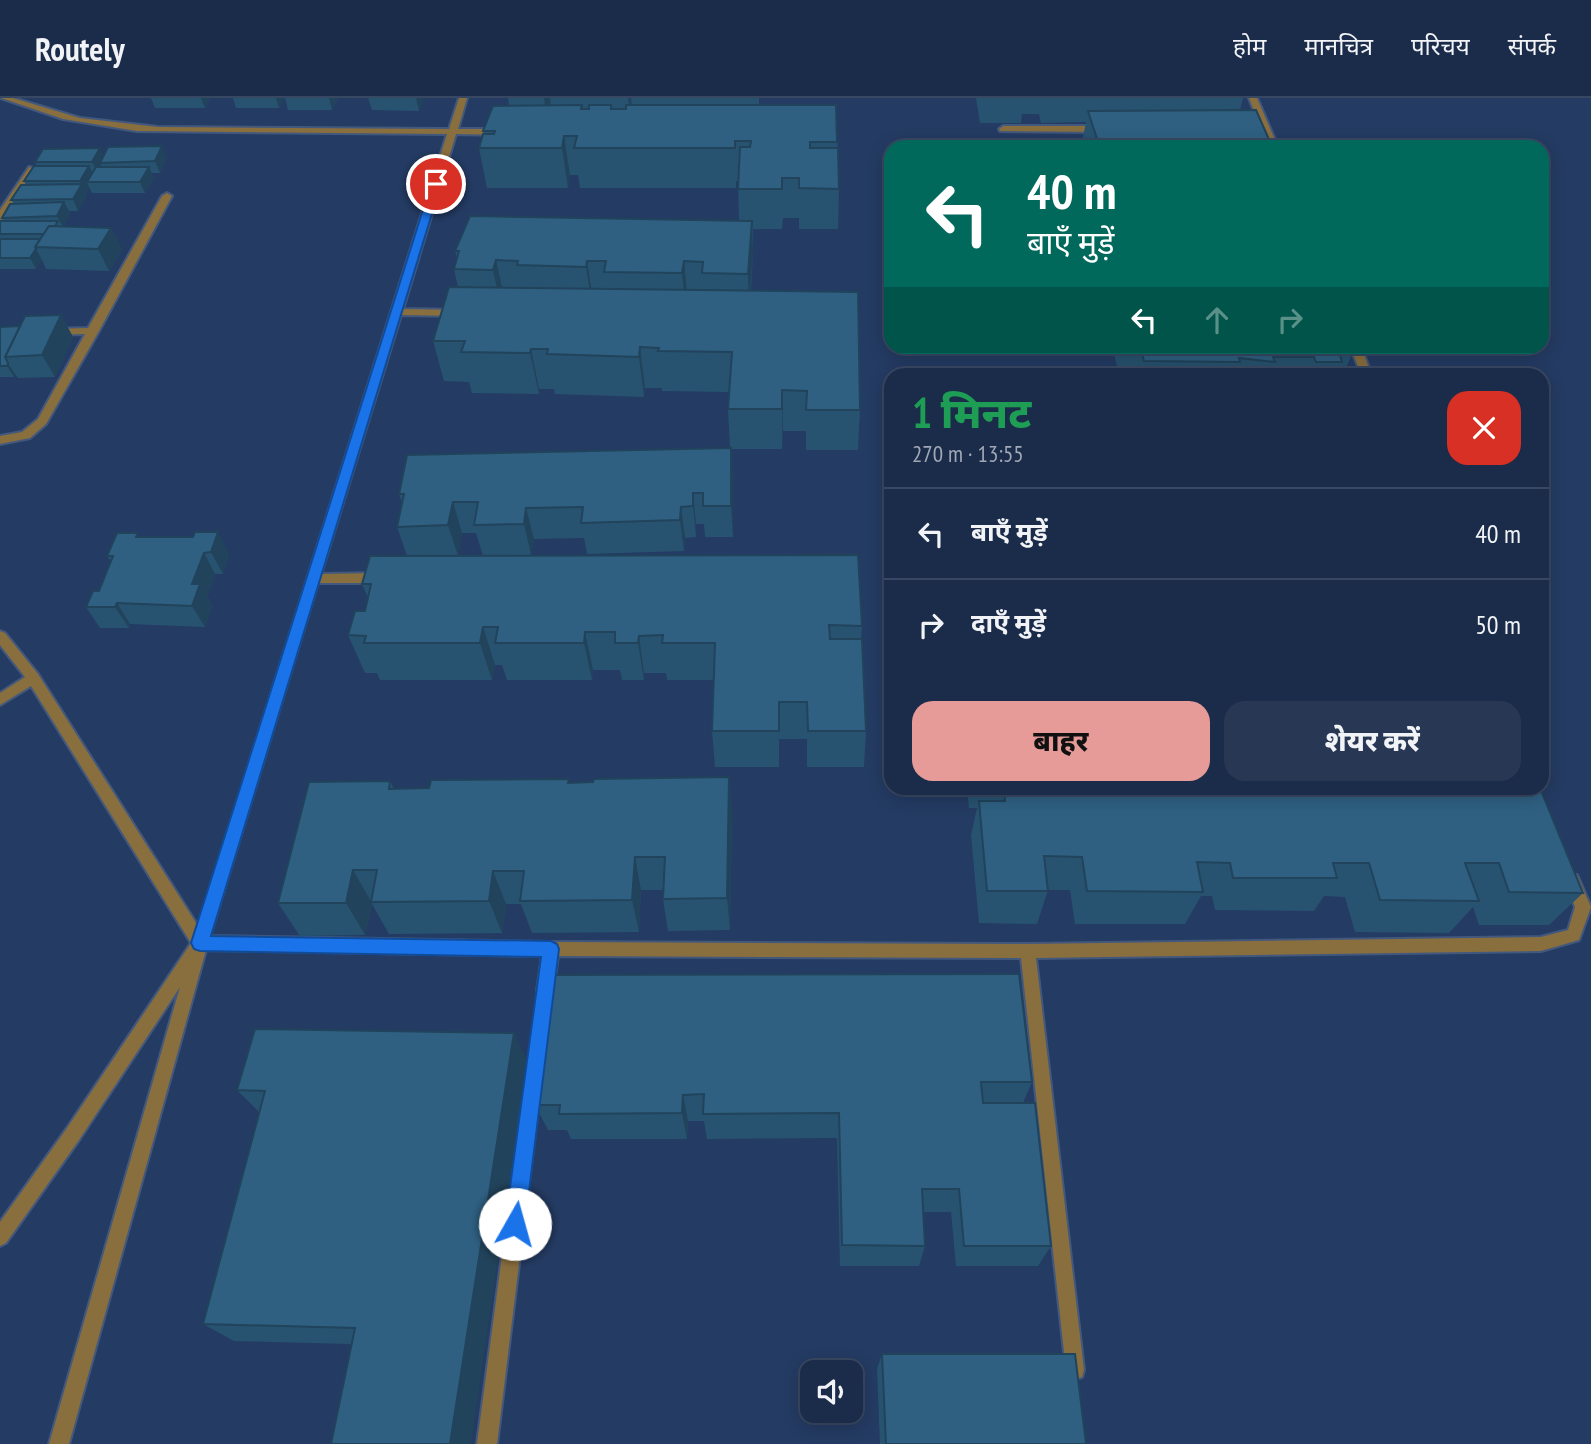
<!DOCTYPE html>
<html lang="hi">
<head>
<meta charset="utf-8">
<style>
  body { margin:0; font-family:"PT Sans Narrow","Noto Sans Devanagari",sans-serif; background:#283854; color:#f1f3f6; height:100vh; display:flex; flex-direction:column; font-size:26px; white-space:nowrap }
  * { box-sizing:border-box; margin:0 }
  p { font-size:23px; color:#a0a7b5 }
  .icon { flex:none; width:38px; height:38px; fill:none; stroke:currentColor; stroke-width:2; stroke-linecap:round; stroke-linejoin:round }
  .map { position:relative; flex:1; overflow:hidden }
  .drawer { position:absolute; left:884px; top:270px; width:665px; height:427px; display:flex; flex-direction:column; background:#1b2c4a; border-radius:21px; box-shadow:0 4px 18px #0003,0 0 0 2px #394862 }
  .drawer>* { flex:none }
  .top-card { position:absolute; left:884px; top:42px; width:665px; height:214px; border-radius:21px; box-shadow:0 4px 18px #0003,0 0 0 2px #394862; background:#00695c; color:#fff; overflow:hidden }
  .controls { position:absolute; left:800px; top:1262px; display:grid; gap:14px }
  .controls a { display:grid; place-items:center; width:63px; height:63px; border-radius:14px; background:#1b2c4a; box-shadow:0 4px 18px #0003,0 0 0 2px #394862; font-size:35px }
  .pin { position:absolute; display:grid; place-items:center; width:60px; height:60px; color:#fff; margin:-30px; border:4px solid #fff; border-radius:50%; box-shadow:0 2px 7px #0007 }
  .me { position:absolute; width:77px; margin:-38px; rotate:7deg; stroke-linejoin:round; filter:drop-shadow(0 0 5px #0008) }
  .turn { display:flex; align-items:center; gap:24px; height:147px; padding:0 28px; font-size:32px }
  .turn .icon { width:91px; height:91px; stroke-width:2.5 }
  .turn b { display:block; font-size:49px; line-height:60px }
  .lanes { display:flex; align-items:center; height:66px; padding:0 28px; background:#0003; justify-content:center; gap:35px; direction:ltr }
  .lanes .off { opacity:.35 }
  .round { display:grid; place-items:center; flex:none; width:74px; height:74px; border-radius:21px; background:#283854 }
  .overview { display:flex; align-items:center; justify-content:space-between; height:119px; padding:0 28px }
  h1 { font-size:42px; font-weight:800; line-height:52px; color:#1e9e55 }
  .cta { display:flex; gap:14px; margin-top:auto; padding:14px 28px }
  .cta a { flex:1; height:80px; border-radius:21px; background:#e69b98; color:#111; font-size:28px; font-weight:800; line-height:80px; text-align:center }
  .cta a+a { background:#283854; color:#f1f3f6 }
  ul { padding:0; list-style:none }
  li { display:flex; align-items:center; gap:21px; height:91px; padding:0 28px; border-top:2px solid #394862 }
  li div { flex:1 }
  li b { display:block; font-size:26px }
  li em { font-style:normal }
  header { display:flex; align-items:center; gap:42px; box-sizing:border-box; height:98px; padding:0 35px; background:#1b2c4a; border-bottom:2px solid #394862 }
  header strong { font-size:33px }
  nav { display:flex; gap:38px; margin-inline-start:auto; font-size:24px }
  .map>svg:first-child { display:block }
  .lines { fill:none; stroke-linecap:round; stroke-linejoin:round }
  .minor-casing { stroke:#43587d; stroke-width:4 }
  .minor { fill:#896e3e; fill-rule:evenodd }
  .wall { fill:#285370; fill-rule:evenodd }
  .shaded-wall { fill:#21435b }
  .building { fill:#2f6082; stroke:#21435b; stroke-width:2 }
  .route { fill:#1a73e8; stroke:#114b97; stroke-width:2 }
</style>
</head>
<body>
<header>
<strong>Routely</strong>
<nav><a>होम</a><a>मानचित्र</a><a>परिचय</a><a>संपर्क</a></nav>
</header>
<div class="map">
<svg width="1591" height="1346" viewBox="0 0 1591 1346">
  <rect width="100%" height="100%" fill="#243b63"/>
  <g class="lines">
    <defs>
      <g id="minor">
        <path d="M 1,0 L 13,0 L 80,20 L 158,29 L 449,31 L 459,0 L 467,0 L 458,31 L 500,31 L 504,34 L 500,37 L 456,36 L 403,211 L 461,212 L 466,215 L 461,218 L 401,217 L 321,476 L 381,475 L 387,480 L 381,485 L 318,485 L 210,838 L 551,844 L 1028,846 L 1541,839 L 1568,832 L 1575,809 L 1565,782 L 1567,777 L 1572,776 L 1577,777 L 1591,809 L 1579,842 L 1541,853 L 1036,860 L 1084,1272 L 1082,1279 L 1075,1281 L 1068,1279 L 1066,1272 L 1021,860 L 558,858 L 553,893 L 551,898 L 545,900 L 539,898 L 537,893 L 542,858 L 206,852 L 69,1346 L 49,1346 L 180,889 L 79,1042 L 6,1145 L 0,1148 L 0,1124 L 67,1030 L 191,845 L 31,588 L 0,607 L 0,595 L 25,579 L 0,547 L 0,533 L 5,535 L 38,576 L 198,828 L 447,36 L 137,33 L 63,21 Z"/>
        <path d="M 1249,0 L 1257,0 L 1278,49 L 1268,49 Z"/>
        <path d="M 1003,28 L 1104,28 L 1108,31 L 1104,34 L 1000,33 L 999,31 Z"/>
        <path d="M 29,69 L 37,71 L 3,121 L 0,122 L 0,112 Z"/>
        <path d="M 167,95 L 172,98 L 99,233 L 46,326 L 30,340 L 0,346 L 0,338 L 22,334 L 38,321 L 85,236 L 50,237 L 45,234 L 50,231 L 88,230 L 162,98 Z"/>
        <path d="M 1350,248 L 1361,248 L 1371,276 L 1361,276 Z"/>
        <path d="M 535,961 L 541,963 L 543,969 L 497,1346 L 477,1346 L 527,969 L 529,963 Z"/>
      </g>
    </defs>
    <use href="#minor" class="minor-casing"/>
    <use href="#minor" class="minor"/>
  </g>
  <g class="wall">
    <path d="M 151,0 L 210,0 L 205,10 L 155,10 Z"/>
    <path d="M 233,0 L 284,0 L 279,10 L 236,10 Z"/>
    <path d="M 285,0 L 338,0 L 332,12 L 288,12 Z"/>
    <path d="M 368,0 L 424,0 L 419,13 L 372,12 Z"/>
    <path d="M 508,0 L 759,0 L 759,7 L 836,7 L 839,91 L 838,131 L 799,131 L 799,120 L 783,120 L 782,131 L 753,131 L 753,154 L 751,192 L 860,312 L 858,352 L 806,352 L 806,333 L 783,333 L 782,351 L 731,351 L 733,381 L 733,439 L 705,439 L 704,426 L 696,426 L 696,439 L 685,440 L 684,453 L 587,456 L 584,440 L 534,441 L 531,457 L 504,458 L 862,528 L 861,541 L 866,633 L 864,669 L 807,669 L 807,641 L 779,641 L 779,669 L 715,669 L 712,633 L 714,582 L 667,582 L 666,575 L 644,575 L 644,582 L 622,582 L 620,572 L 593,572 L 592,582 L 507,582 L 502,567 L 495,567 L 492,582 L 380,582 L 377,575 L 365,575 L 348,537 L 365,513 L 368,500 L 362,486 L 407,458 L 397,429 L 402,405 L 399,396 L 730,350 L 728,311 L 729,294 L 662,293 L 662,290 L 645,290 L 644,299 L 555,296 L 554,291 L 539,291 L 539,296 L 472,295 L 469,284 L 444,283 L 433,243 L 458,189 L 454,171 L 457,160 L 455,153 L 739,123 L 738,83 L 736,83 L 736,90 L 580,90 L 578,77 L 570,77 L 568,90 L 487,90 L 479,50 L 484,36 L 483,33 L 509,7 ZM 462,435 L 476,435 L 483,458 L 458,458 Z"/>
    <path d="M 976,0 L 1243,0 L 1240,12 L 1271,46 L 1270,49 L 1084,49 L 1082,44 L 1086,24 L 1041,25 L 1039,16 L 1022,16 L 1021,25 L 980,25 Z"/>
    <path d="M 104,58 L 167,59 L 160,75 L 151,75 L 154,80 L 145,95 L 92,95 L 89,89 L 86,94 L 87,97 L 78,113 L 68,113 L 70,115 L 63,129 L 111,130 L 122,152 L 109,173 L 46,171 L 42,162 L 36,171 L 0,171 L 0,123 L 4,123 L 2,120 L 14,106 L 11,102 L 26,87 L 24,83 L 37,68 L 35,64 Z"/>
    <path d="M 61,217 L 73,239 L 55,279 L 18,280 L 15,276 L 14,279 L 0,279 L 0,229 L 20,228 Z"/>
    <path d="M 1112,248 L 1350,248 L 1353,254 L 1343,276 L 1119,276 Z"/>
    <path d="M 140,439 L 229,456 L 223,476 L 215,476 L 207,499 L 212,507 L 205,529 L 130,526 L 129,530 L 100,530 L 86,509 L 99,493 L 111,463 L 107,458 Z"/>
    <path d="M 729,679 L 732,714 L 730,832 L 668,833 L 663,801 L 663,792 L 641,792 L 639,834 L 532,835 L 521,806 L 506,806 L 502,835 L 389,836 L 372,806 L 365,837 L 300,838 L 278,805 L 390,683 L 394,691 Z"/>
    <path d="M 967,690 L 1540,690 L 1583,795 L 1549,827 L 1479,827 L 1473,809 L 1449,835 L 1355,834 L 1345,799 L 1324,798 L 1314,813 L 1215,812 L 1212,798 L 1201,798 L 1185,826 L 1075,826 L 1070,792 L 1048,792 L 1037,826 L 979,825 L 971,737 L 977,710 L 969,710 Z"/>
    <path d="M 514,935 L 527,964 L 351,1246 L 234,1243 L 203,1226 L 259,1014 L 237,992 Z"/>
    <path d="M 531,984 L 1032,984 L 1023,1005 L 1051,1148 L 1038,1168 L 956,1168 L 951,1114 L 923,1114 L 925,1148 L 919,1168 L 840,1168 L 837,1040 L 707,1041 L 704,1023 L 688,1023 L 687,1041 L 571,1041 L 567,1032 L 548,1032 L 535,1007 L 537,996 Z"/>
    <path d="M 882,1256 L 1086,1346 L 880,1346 L 877,1271 Z"/>
  </g>
  <g class="shaded-wall">
    <path d="M 201,0 L 210,0 L 205,10 Z"/>
    <path d="M 276,0 L 284,0 L 279,10 Z"/>
    <path d="M 329,0 L 338,0 L 332,12 Z"/>
    <path d="M 416,0 L 424,0 L 419,13 Z"/>
    <path d="M 544,0 L 550,0 L 551,11 L 548,26 Z"/>
    <path d="M 628,0 L 631,0 L 633,16 L 631,27 Z"/>
    <path d="M 564,38 L 570,77 L 568,90 L 562,50 Z"/>
    <path d="M 162,48 L 167,59 L 160,75 L 155,63 Z"/>
    <path d="M 100,50 L 105,61 L 100,65 L 101,67 L 98,75 L 92,64 Z"/>
    <path d="M 89,68 L 95,79 L 87,84 L 89,89 L 86,94 L 87,97 L 78,113 L 73,101 L 81,87 L 80,83 Z"/>
    <path d="M 149,69 L 154,80 L 145,95 L 140,84 Z"/>
    <path d="M 64,104 L 70,115 L 63,129 L 57,118 Z"/>
    <path d="M 752,123 L 753,154 L 749,208 L 748,176 Z"/>
    <path d="M 111,130 L 122,152 L 109,173 L 98,151 Z"/>
    <path d="M 36,151 L 42,162 L 36,171 L 30,160 Z"/>
    <path d="M 496,162 L 503,194 L 500,204 L 493,172 Z"/>
    <path d="M 587,163 L 592,195 L 591,200 L 586,169 Z"/>
    <path d="M 684,163 L 687,195 L 685,207 L 682,175 Z"/>
    <path d="M 61,217 L 73,239 L 55,279 L 42,257 Z"/>
    <path d="M 640,249 L 645,290 L 644,299 L 639,259 Z"/>
    <path d="M 531,251 L 539,291 L 539,296 L 530,255 Z"/>
    <path d="M 8,265 L 15,276 L 14,279 L 7,268 Z"/>
    <path d="M 782,292 L 783,333 L 782,351 Z"/>
    <path d="M 731,350 L 733,381 L 733,439 L 731,408 Z"/>
    <path d="M 693,395 L 696,426 L 696,439 L 693,408 Z"/>
    <path d="M 453,404 L 462,435 L 458,458 L 448,427 Z"/>
    <path d="M 681,409 L 685,440 L 684,453 L 680,422 Z"/>
    <path d="M 526,410 L 534,441 L 531,457 L 524,426 Z"/>
    <path d="M 218,434 L 229,456 L 223,476 L 211,454 Z"/>
    <path d="M 204,455 L 215,476 L 207,499 L 212,507 L 205,529 L 192,508 L 192,486 Z"/>
    <path d="M 117,505 L 130,526 L 129,530 L 115,509 Z"/>
    <path d="M 483,529 L 495,567 L 492,582 L 480,545 Z"/>
    <path d="M 585,534 L 593,572 L 592,582 L 584,545 Z"/>
    <path d="M 639,538 L 644,575 L 644,582 L 638,545 Z"/>
    <path d="M 729,679 L 732,714 L 730,832 L 727,800 Z"/>
    <path d="M 635,759 L 641,792 L 639,834 L 632,802 Z"/>
    <path d="M 353,772 L 372,805 L 365,837 L 346,805 Z"/>
    <path d="M 493,773 L 506,806 L 502,835 L 489,803 Z"/>
    <path d="M 514,935 L 527,964 L 471,1346 L 450,1346 Z"/>
    <path d="M 683,997 L 688,1023 L 687,1041 L 682,1015 Z"/>
  </g>
  <g class="building">
    <path d="M 582,7 L 581,11 L 589,11 L 589,7 L 611,7 L 611,11 L 626,11 L 626,7 L 836,7 L 837,44 L 810,44 L 810,50 L 838,50 L 839,91 L 799,90 L 799,80 L 782,80 L 782,91 L 738,91 L 740,49 L 750,49 L 751,43 L 735,43 L 735,50 L 574,50 L 577,38 L 564,38 L 562,50 L 479,50 L 483,36 L 494,36 L 495,33 L 483,33 L 493,8 Z"/>
    <path d="M 1256,12 L 1271,46 L 1262,46 L 1263,49 L 1104,49 L 1102,41 L 1097,41 L 1088,13 Z"/>
    <path d="M 162,48 L 155,63 L 100,65 L 108,49 Z"/>
    <path d="M 100,50 L 92,64 L 35,64 L 43,51 Z"/>
    <path d="M 34,68 L 89,68 L 80,83 L 24,83 Z"/>
    <path d="M 96,69 L 149,69 L 140,84 L 87,84 Z"/>
    <path d="M 82,86 L 73,101 L 11,102 L 21,87 Z"/>
    <path d="M 64,104 L 57,118 L 2,120 L 10,106 Z"/>
    <path d="M 470,118 L 752,123 L 748,176 L 702,175 L 703,164 L 684,163 L 682,175 L 604,174 L 606,163 L 587,163 L 586,169 L 517,167 L 518,163 L 496,162 L 493,172 L 454,171 L 459,153 L 455,153 Z"/>
    <path d="M 0,123 L 58,123 L 55,128 L 49,128 L 44,136 L 0,136 Z"/>
    <path d="M 49,128 L 111,130 L 98,151 L 35,149 Z"/>
    <path d="M 0,141 L 40,141 L 35,149 L 36,151 L 30,160 L 0,160 Z"/>
    <path d="M 449,189 L 858,194 L 860,312 L 806,312 L 807,293 L 782,292 L 782,311 L 728,311 L 732,254 L 658,253 L 659,250 L 640,249 L 639,259 L 547,256 L 548,251 L 531,251 L 530,255 L 461,254 L 465,243 L 433,243 Z"/>
    <path d="M 61,217 L 42,257 L 5,259 L 25,218 Z"/>
    <path d="M 20,228 L 5,259 L 8,265 L 7,268 L 0,268 L 0,229 Z"/>
    <path d="M 1128,248 L 1350,248 L 1353,254 L 1339,254 L 1342,264 L 1316,264 L 1314,259 L 1273,259 L 1275,264 L 1239,260 L 1240,264 L 1144,263 L 1141,251 L 1128,251 Z"/>
    <path d="M 731,350 L 731,408 L 703,408 L 703,395 L 693,395 L 693,408 L 681,409 L 680,422 L 581,425 L 583,409 L 526,410 L 524,426 L 474,427 L 478,404 L 453,404 L 448,427 L 397,429 L 404,396 L 399,396 L 407,357 Z"/>
    <path d="M 195,434 L 218,434 L 211,454 L 204,455 L 192,486 L 200,486 L 192,508 L 117,505 L 115,509 L 86,509 L 93,493 L 99,493 L 113,458 L 107,458 L 117,435 L 138,435 L 136,439 L 193,439 Z"/>
    <path d="M 858,457 L 862,528 L 829,527 L 830,541 L 862,541 L 866,633 L 808,633 L 807,604 L 779,604 L 779,633 L 712,633 L 715,545 L 662,545 L 663,537 L 639,538 L 638,545 L 615,545 L 615,534 L 585,534 L 584,545 L 495,545 L 498,529 L 483,529 L 480,545 L 364,545 L 366,538 L 348,537 L 355,513 L 365,513 L 371,486 L 362,486 L 370,458 Z"/>
    <path d="M 729,679 L 727,800 L 663,801 L 665,759 L 635,759 L 632,802 L 520,803 L 524,773 L 493,773 L 489,803 L 371,804 L 377,772 L 353,772 L 346,805 L 278,805 L 309,684 L 390,683 L 389,691 L 429,690 L 431,682 L 569,681 L 568,685 L 593,684 L 594,681 Z"/>
    <path d="M 1004,690 L 1540,690 L 1583,795 L 1509,794 L 1499,765 L 1465,765 L 1479,803 L 1380,802 L 1369,765 L 1333,765 L 1337,780 L 1233,780 L 1230,765 L 1197,764 L 1203,794 L 1087,793 L 1082,759 L 1044,758 L 1048,793 L 987,793 L 979,703 L 1005,703 Z"/>
    <path d="M 1019,876 L 1032,984 L 981,984 L 983,1005 L 1035,1005 L 1051,1148 L 964,1148 L 959,1091 L 922,1091 L 925,1148 L 842,1147 L 839,1015 L 703,1016 L 704,996 L 683,997 L 682,1015 L 559,1016 L 560,1007 L 535,1007 L 538,984 L 531,984 L 545,877 Z"/>
    <path d="M 255,931 L 514,935 L 450,1346 L 331,1346 L 355,1230 L 203,1226 L 265,993 L 237,992 Z"/>
    <path d="M 882,1256 L 1075,1256 L 1086,1346 L 886,1346 Z"/>
  </g>
  <path class="route" d="M 432,83 L 441,86 L 211,838 L 551,843 L 557,846 L 559,851 L 525,1126 L 522,1133 L 515,1136 L 508,1133 L 505,1126 L 541,859 L 200,853 L 194,851 L 191,845 Z"/>
</svg>
<div class="controls">
<a><svg class="icon" aria-label="sound" viewBox="0 0 24 24"><path d="M4 9h4l5-4v14l-5-4H4zM17 9q2 3 0 6"/></svg></a>
</div>
<div class="pin" style="left:436px;top:86px;background:#d93025"><svg class="icon" aria-label="arrive" viewBox="0 0 24 24"><path d="M6 21V4h12l-3 4 3 4H6"/></svg></div>
<svg class="me" style="left:515px;top:1126px" viewBox="-20 -20 40 40"><circle r="19" fill="#fff"/><path d="M0-13L10 11 0 6-10 11z" fill="#1a73e8"/></svg>
<div class="top-card">
<div class="turn"><svg class="icon" aria-label="left" viewBox="0 0 24 24"><path d="M17 20v-9H6M10 6l-5 5 5 5"/></svg><div><b>40 m</b>बाएँ मुड़ें</div></div>
<div class="lanes"><svg class="icon" aria-label="left" viewBox="0 0 24 24"><path d="M17 20v-9H6M10 6l-5 5 5 5"/></svg><svg class="icon off" aria-label="ahead" viewBox="0 0 24 24"><path d="M12 20V5M6 11l6-6 6 6"/></svg><svg class="icon off" aria-label="right" viewBox="0 0 24 24"><path d="M7 20v-9h11M14 6l5 5-5 5"/></svg></div>
</div>
<section class="drawer">
<div class="overview"><div><h1>1 मिनट</h1><p>270 m · 13:55</p></div><a class="round" style="background:#d93025;color:#fff"><svg class="icon" aria-label="close" viewBox="0 0 24 24"><path d="M6 6l12 12M18 6L6 18"/></svg></a></div>
<ul>
<li><svg class="icon" aria-label="left" viewBox="0 0 24 24"><path d="M17 20v-9H6M10 6l-5 5 5 5"/></svg><div><b>बाएँ मुड़ें</b></div><em>40 m</em></li>
<li><svg class="icon" aria-label="right" viewBox="0 0 24 24"><path d="M7 20v-9h11M14 6l5 5-5 5"/></svg><div><b>दाएँ मुड़ें</b></div><em>50 m</em></li>
</ul>
<div class="cta"><a>बाहर</a><a>शेयर करें</a></div>
</section>
</div>
</body>
</html>
